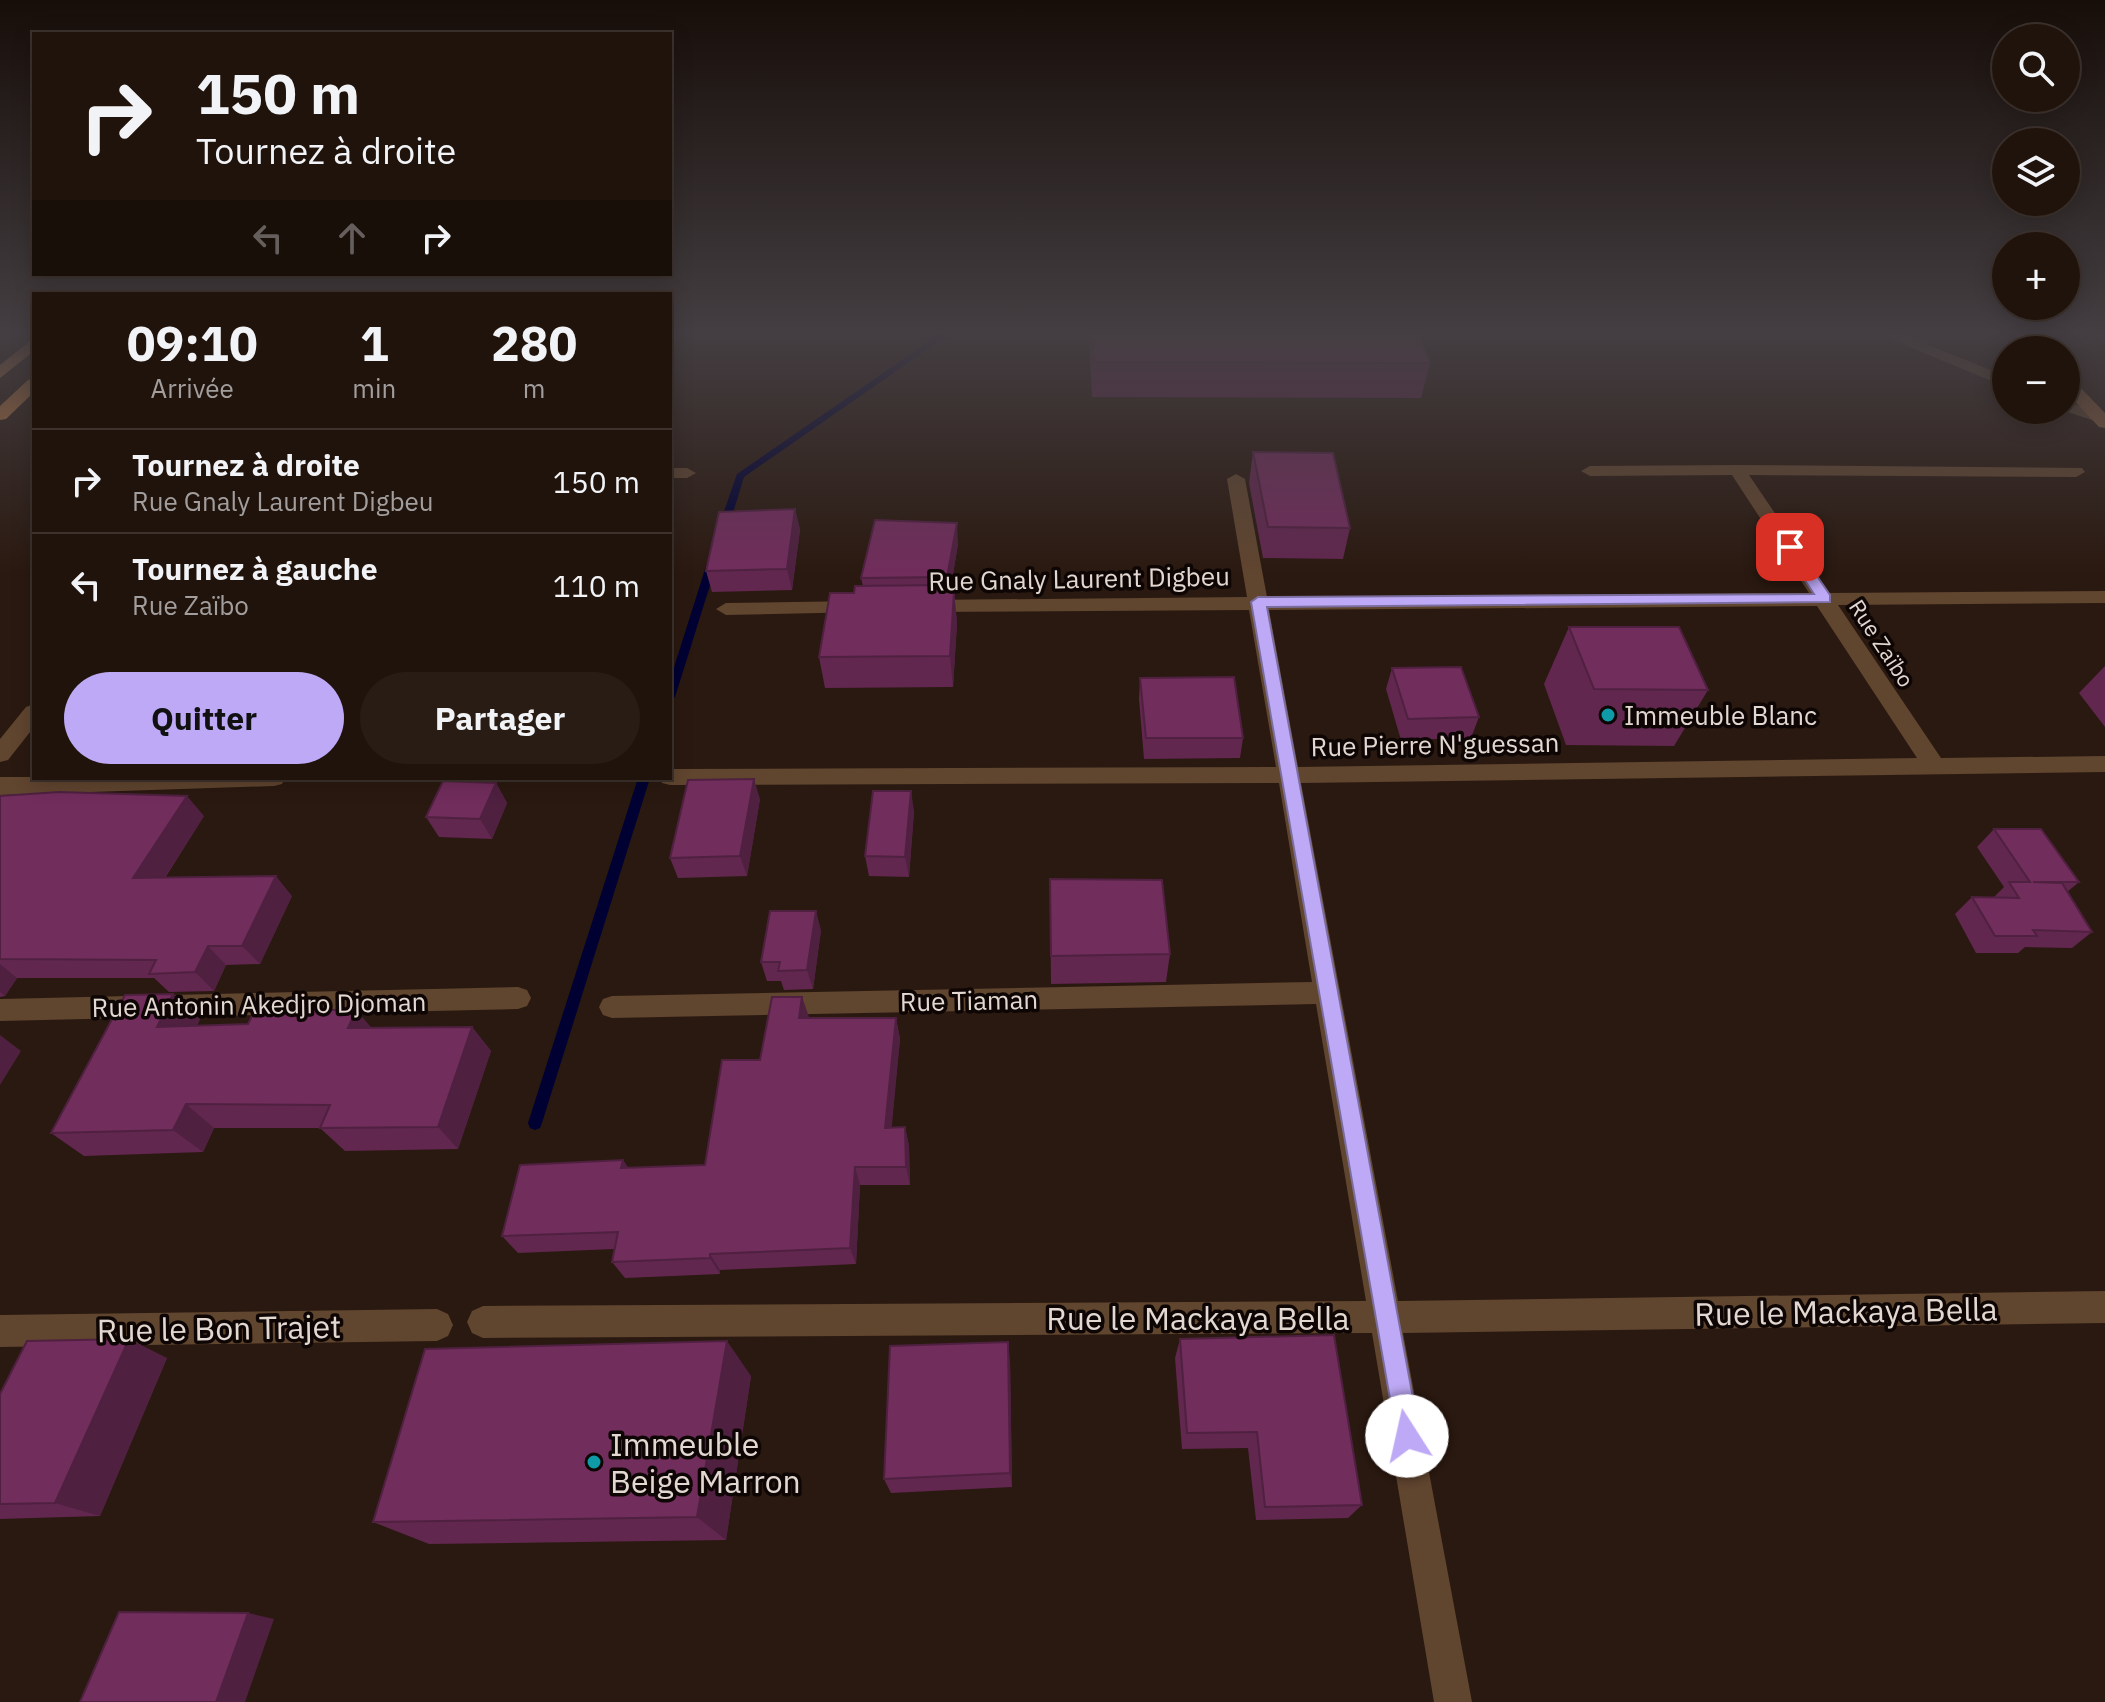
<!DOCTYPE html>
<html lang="fr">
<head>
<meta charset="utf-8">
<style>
  body { margin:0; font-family:"IBM Plex Sans",sans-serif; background:#281c15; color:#f1f3f6; height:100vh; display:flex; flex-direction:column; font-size:30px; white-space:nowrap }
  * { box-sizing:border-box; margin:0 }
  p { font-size:26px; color:#a29e9d }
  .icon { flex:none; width:44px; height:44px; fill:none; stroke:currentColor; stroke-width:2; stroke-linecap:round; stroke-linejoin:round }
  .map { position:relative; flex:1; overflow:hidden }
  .panel { position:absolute; left:32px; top:292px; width:640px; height:488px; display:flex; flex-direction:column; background:#20130c; border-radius:0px; box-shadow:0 4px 20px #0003,0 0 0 2px #3d322d }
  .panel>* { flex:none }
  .banner { position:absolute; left:32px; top:32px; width:640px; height:244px; border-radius:0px; box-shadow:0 4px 20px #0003,0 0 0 2px #3d322d; background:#20130c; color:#f1f3f6; overflow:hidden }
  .buttons { position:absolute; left:1992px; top:24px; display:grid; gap:16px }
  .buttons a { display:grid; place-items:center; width:88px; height:88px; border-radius:50%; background:#20130c; box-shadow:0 4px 20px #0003,0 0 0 2px #3d322d; font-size:40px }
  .pin { position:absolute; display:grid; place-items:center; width:68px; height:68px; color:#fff; margin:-34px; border-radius:16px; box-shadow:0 4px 12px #0006 }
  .me { position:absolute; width:88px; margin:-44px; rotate:350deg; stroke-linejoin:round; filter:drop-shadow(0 0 6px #0008) }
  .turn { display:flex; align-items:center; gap:28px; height:168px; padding:0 32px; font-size:36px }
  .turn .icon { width:104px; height:104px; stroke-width:2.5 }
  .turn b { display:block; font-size:56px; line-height:68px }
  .lanes { display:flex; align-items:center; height:76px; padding:0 32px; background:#0003; justify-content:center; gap:40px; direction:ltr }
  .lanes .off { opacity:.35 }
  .eta { display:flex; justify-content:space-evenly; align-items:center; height:136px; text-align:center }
  .eta b { font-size:48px; font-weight:700; line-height:56px }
  .action { display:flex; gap:16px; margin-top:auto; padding:16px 32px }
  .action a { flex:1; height:92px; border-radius:48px; background:#bda9f5; color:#111; font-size:32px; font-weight:700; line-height:92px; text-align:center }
  .action a+a { background:#281c15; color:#f1f3f6 }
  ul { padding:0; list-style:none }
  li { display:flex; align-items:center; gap:24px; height:104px; padding:0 32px; border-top:2px solid #3d322d }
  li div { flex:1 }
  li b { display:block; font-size:30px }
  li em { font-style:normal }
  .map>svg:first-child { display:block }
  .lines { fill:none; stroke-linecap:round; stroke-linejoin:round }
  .stream { fill:#003; fill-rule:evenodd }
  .street { fill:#60452f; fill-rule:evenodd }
  .secondary { fill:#865a36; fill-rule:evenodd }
  .highway { fill:#bd793e; fill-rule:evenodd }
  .wall { fill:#61274f }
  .shaded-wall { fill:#4f2040 }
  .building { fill:#712d5c; stroke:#4f2040; stroke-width:2 }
  .route { fill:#bda9f5; stroke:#7b6e9f; stroke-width:2 }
  .culture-dot { fill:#0f9aa8; stroke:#0d0604; stroke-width:3 }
  .labels { text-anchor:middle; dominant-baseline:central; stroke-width:7; stroke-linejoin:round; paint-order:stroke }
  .far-street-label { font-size:22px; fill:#e3d7d1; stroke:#0d0604 }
  .street-label { font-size:26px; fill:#e3d7d1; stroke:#0d0604 }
  .poi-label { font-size:26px; fill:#e3d7d1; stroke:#0d0604; text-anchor:start }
  .near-street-label { font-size:32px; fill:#e3d7d1; stroke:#0d0604 }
  .near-poi-label { font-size:32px; fill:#e3d7d1; stroke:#0d0604; text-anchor:start }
</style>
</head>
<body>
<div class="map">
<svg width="2105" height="1702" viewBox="0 0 2105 1702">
  <rect width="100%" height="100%" fill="#2a1910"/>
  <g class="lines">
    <g class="stream">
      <path d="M 938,335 L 948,335 L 744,477 L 729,526 L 727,528 L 721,528 L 719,526 L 737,474 Z"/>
      <path d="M 712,560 L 717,563 L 675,697 L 670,701 L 670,680 L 707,563 Z"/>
      <path d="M 638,778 L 650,778 L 542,1123 L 540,1128 L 535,1130 L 530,1128 L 528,1123 Z"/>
    </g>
    <g class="street">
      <path d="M 1881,335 L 1903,335 L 2006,376 L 2006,387 Z"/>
      <path d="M 2066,401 L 2105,415 L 2105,424 L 2061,410 L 2066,410 Z"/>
      <path d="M 1737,465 L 2082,468 L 2085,472 L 2076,477 L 1749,475 L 1829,593 L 2105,591 L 2105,603 L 1838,605 L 1941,758 L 2105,756 L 2105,772 L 1301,783 L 1398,1301 L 2105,1291 L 2105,1323 L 1403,1333 L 1472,1702 L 1434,1702 L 1372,1333 L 483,1338 L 472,1333 L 467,1322 L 472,1311 L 483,1306 L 1366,1301 L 1316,1004 L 612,1018 L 603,1015 L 599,1007 L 603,999 L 612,996 L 1312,982 L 1279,783 L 670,785 L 662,783 L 659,778 L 670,778 L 670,769 L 1276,767 L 1249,610 L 923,612 L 913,606 L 923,600 L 1247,597 L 1227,479 L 1236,474 L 1245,479 L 1267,597 L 1809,593 L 1732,475 L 1590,476 L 1581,471 L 1590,466 ZM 1817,606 L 1917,758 L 1298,767 L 1269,610 Z"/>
      <path d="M 670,468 L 687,468 L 696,473 L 687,478 L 670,478 Z"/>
      <path d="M 859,601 L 869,607 L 866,612 L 726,615 L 716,609 L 726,603 Z"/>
      <path d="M 34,704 L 34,727 L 8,760 L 0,762 L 0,739 L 26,707 Z"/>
      <path d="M 0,777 L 34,777 L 285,778 L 282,784 L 274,786 L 0,795 Z"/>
      <path d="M 518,987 L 527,990 L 531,998 L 527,1006 L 518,1009 L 0,1021 L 0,999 Z"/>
      <path d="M 437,1309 L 448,1314 L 453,1325 L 448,1336 L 437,1341 L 0,1347 L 0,1315 Z"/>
    </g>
    <g class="secondary">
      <path d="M 2014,335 L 2031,335 L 2044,350 L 2027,350 Z"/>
      <path d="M 2066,377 L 2072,379 L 2105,413 L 2105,428 L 2099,427 L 2066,392 Z"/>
    </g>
    <g class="highway">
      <path d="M 34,338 L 34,351 L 0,378 L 0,365 Z"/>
      <path d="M 34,378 L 34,392 L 6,419 L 0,420 L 0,406 L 28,380 Z"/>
    </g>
  </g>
  <g class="wall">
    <path d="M 1089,335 L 1419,335 L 1430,363 L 1421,398 L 1092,397 Z"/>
    <path d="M 2097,335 L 2105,335 L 2105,343 Z"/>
    <path d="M 1253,452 L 1350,528 L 1343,559 L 1263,558 L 1249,483 Z"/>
    <path d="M 795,509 L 800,530 L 792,590 L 712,592 L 706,571 Z"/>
    <path d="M 958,544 L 950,592 L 954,592 L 957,623 L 953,687 L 825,688 L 819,657 L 854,593 L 863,586 L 861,578 Z"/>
    <path d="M 1569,627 L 1708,690 L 1674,746 L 1566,745 L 1544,684 Z"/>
    <path d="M 2105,666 L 2105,727 L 2079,693 Z"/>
    <path d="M 1392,668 L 1479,717 L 1471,738 L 1401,740 L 1386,689 Z"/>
    <path d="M 1140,678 L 1243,738 L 1240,758 L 1144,759 L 1139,699 Z"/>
    <path d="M 496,783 L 507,803 L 492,839 L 439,837 L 426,817 Z"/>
    <path d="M 0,796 L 204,816 L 165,878 L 292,896 L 260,964 L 226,965 L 214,991 L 169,992 L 154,978 L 17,978 L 5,996 L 0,997 Z"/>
    <path d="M 760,799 L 747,876 L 678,878 L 670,858 Z"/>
    <path d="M 914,811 L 909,877 L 869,876 L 865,856 Z"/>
    <path d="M 1994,829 L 2079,882 L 2067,892 L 2092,932 L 2072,948 L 2025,947 L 2018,953 L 1976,953 L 1955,914 L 1972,897 L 1994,897 L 2004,887 L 1977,847 Z"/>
    <path d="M 1050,879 L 1170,954 L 1166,982 L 1051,984 Z"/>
    <path d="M 821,930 L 813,989 L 784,990 L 781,981 L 767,981 L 761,962 Z"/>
    <path d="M 173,994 L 200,1019 L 197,1026 L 248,1024 L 371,1028 L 472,1027 L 491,1051 L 458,1149 L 345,1151 L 320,1128 L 214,1128 L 203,1152 L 84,1156 L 51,1133 Z"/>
    <path d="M 809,1017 L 809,1018 L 896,1018 L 900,1039 L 891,1128 L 905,1127 L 909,1146 L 910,1185 L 860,1185 L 856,1264 L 720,1270 L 720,1274 L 625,1278 L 612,1262 L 614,1249 L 518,1253 L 502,1236 L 623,1160 L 628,1168 L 705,1165 L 760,1060 Z"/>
    <path d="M 1180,1339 L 1362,1505 L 1348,1518 L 1256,1520 L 1248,1448 L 1182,1449 L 1175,1358 Z"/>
    <path d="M 167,1358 L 100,1516 L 0,1519 L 0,1394 Z"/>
    <path d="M 1010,1361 L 1012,1487 L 891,1493 L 884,1479 Z"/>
    <path d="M 751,1376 L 726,1540 L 429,1544 L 373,1522 Z"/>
  </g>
  <g class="shaded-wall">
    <path d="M 795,509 L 800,530 L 792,590 L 787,569 Z"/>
    <path d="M 957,523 L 958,544 L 949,598 L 947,577 Z"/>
    <path d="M 954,592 L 957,623 L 953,687 L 950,656 Z"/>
    <path d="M 754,779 L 760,799 L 747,876 L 740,856 Z"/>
    <path d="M 496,783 L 507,803 L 492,839 L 480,819 Z"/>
    <path d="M 911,791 L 914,811 L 909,877 L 905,857 Z"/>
    <path d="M 187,796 L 204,816 L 152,897 L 133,878 Z"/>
    <path d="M 276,876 L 292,896 L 260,964 L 242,946 Z"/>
    <path d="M 816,911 L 821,930 L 813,989 L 807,970 Z"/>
    <path d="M 208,946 L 226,965 L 214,991 L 195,972 Z"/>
    <path d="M 0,964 L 17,978 L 5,996 L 0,992 Z"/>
    <path d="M 173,994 L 200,1019 L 185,1051 L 157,1027 Z"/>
    <path d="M 802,997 L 809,1017 L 806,1038 L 799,1018 Z"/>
    <path d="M 356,1010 L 378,1035 L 348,1028 Z"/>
    <path d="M 896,1018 L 900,1039 L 890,1146 L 885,1128 Z"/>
    <path d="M 472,1027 L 491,1051 L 458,1149 L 438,1127 Z"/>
    <path d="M 0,1035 L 21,1051 L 0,1085 Z"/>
    <path d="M 186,1104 L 214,1128 L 203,1152 L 173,1130 Z"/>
    <path d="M 905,1127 L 909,1146 L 910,1185 L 906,1167 Z"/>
    <path d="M 623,1160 L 635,1178 L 621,1168 Z"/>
    <path d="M 855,1167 L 860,1185 L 856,1264 L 850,1248 Z"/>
    <path d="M 710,1254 L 720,1270 L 720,1274 L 710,1258 Z"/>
    <path d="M 129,1339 L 167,1358 L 100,1516 L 55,1503 Z"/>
    <path d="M 727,1341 L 751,1376 L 726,1540 L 697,1517 Z"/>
    <path d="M 1008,1342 L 1010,1361 L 1012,1487 L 1010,1473 Z"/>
    <path d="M 248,1613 L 274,1619 L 245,1702 L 216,1702 Z"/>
  </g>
  <g class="building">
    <path d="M 1092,335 L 1419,335 L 1430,363 L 1093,362 Z"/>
    <path d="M 1253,452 L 1333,453 L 1350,528 L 1268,527 Z"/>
    <path d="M 795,509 L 787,569 L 706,571 L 719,512 Z"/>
    <path d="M 875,520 L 957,523 L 947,577 L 861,578 Z"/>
    <path d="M 943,585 L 942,592 L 954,592 L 950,656 L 819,657 L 830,593 L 854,593 L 855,586 Z"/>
    <path d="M 1569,627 L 1679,627 L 1708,690 L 1594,689 Z"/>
    <path d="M 1461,667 L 1479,717 L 1408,719 L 1392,668 Z"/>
    <path d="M 1234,677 L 1243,738 L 1146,738 L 1140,678 Z"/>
    <path d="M 754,779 L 740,856 L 670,858 L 688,780 Z"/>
    <path d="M 443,781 L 496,783 L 480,819 L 426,817 Z"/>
    <path d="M 873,791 L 911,791 L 905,857 L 865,856 Z"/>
    <path d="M 59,792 L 187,796 L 133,878 L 276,876 L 242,946 L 208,946 L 195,972 L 149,974 L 156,960 L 0,959 L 0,796 Z"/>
    <path d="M 1994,829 L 2041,829 L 2079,882 L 2033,882 L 2062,883 L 2092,932 L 2033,930 L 2037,936 L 1995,936 L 1972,897 L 2019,898 L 2009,882 L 2030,882 Z"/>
    <path d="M 1050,879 L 1162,880 L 1170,954 L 1051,956 Z"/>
    <path d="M 770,911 L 816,911 L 807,970 L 778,971 L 780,962 L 761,962 Z"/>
    <path d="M 173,994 L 157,1027 L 248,1024 L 255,1010 L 356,1010 L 348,1028 L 472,1027 L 438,1127 L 320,1128 L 330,1105 L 186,1104 L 173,1130 L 51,1133 L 125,995 Z"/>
    <path d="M 772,997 L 802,997 L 799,1018 L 896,1018 L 885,1128 L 905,1127 L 906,1167 L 855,1167 L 850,1248 L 710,1254 L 710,1258 L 612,1262 L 618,1232 L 502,1236 L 520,1165 L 623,1160 L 621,1168 L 705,1165 L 722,1060 L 760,1060 Z"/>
    <path d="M 1334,1335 L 1362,1505 L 1265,1507 L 1257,1432 L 1187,1433 L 1180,1339 Z"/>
    <path d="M 129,1339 L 55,1503 L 0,1504 L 0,1394 L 27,1341 Z"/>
    <path d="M 727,1341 L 697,1517 L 373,1522 L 425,1349 Z"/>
    <path d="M 1008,1342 L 1010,1473 L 884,1479 L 890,1346 Z"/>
    <path d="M 119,1612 L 248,1613 L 216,1702 L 80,1702 Z"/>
  </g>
  <linearGradient id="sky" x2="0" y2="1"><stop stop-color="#170e09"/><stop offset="0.58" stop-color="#443e42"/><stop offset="1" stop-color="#443e42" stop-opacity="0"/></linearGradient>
  <rect width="2105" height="574" fill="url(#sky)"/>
  <path class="route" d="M 1790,543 L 1795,544 L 1830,595 L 1830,602 L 1267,607 L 1420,1436 L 1416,1445 L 1407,1449 L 1398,1445 L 1251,602 L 1258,597 L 1814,594 L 1783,547 Z"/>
  <g class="culture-dot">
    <circle cx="1608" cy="715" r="8"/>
    <circle cx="594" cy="1462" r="8"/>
  </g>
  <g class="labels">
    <g class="far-street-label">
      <text transform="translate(1882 643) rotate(57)">Rue Zaïbo</text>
    </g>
    <g class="street-label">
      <text transform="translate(1079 578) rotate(-1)">Rue Gnaly Laurent Digbeu</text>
      <text transform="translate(1435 744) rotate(-1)">Rue Pierre N'guessan</text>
      <text transform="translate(969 1000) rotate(-1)">Rue Tiaman</text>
      <text transform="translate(259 1004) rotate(-1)">Rue Antonin Akedjro Djoman</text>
    </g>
    <g class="poi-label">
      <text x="1624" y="715">Immeuble Blanc</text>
    </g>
    <g class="near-street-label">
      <text transform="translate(1846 1311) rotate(-1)">Rue le Mackaya Bella</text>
      <text x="1198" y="1318">Rue le Mackaya Bella</text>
      <text transform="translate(219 1328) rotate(-1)">Rue le Bon Trajet</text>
    </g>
    <g class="near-poi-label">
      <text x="610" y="1444">Immeuble<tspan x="610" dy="37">Beige Marron</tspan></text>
    </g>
  </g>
</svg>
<div class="buttons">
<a><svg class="icon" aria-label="search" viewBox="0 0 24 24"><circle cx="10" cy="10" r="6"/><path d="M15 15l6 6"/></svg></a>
<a><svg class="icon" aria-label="layers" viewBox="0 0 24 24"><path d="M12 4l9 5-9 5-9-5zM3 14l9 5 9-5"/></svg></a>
<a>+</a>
<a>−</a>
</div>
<div class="pin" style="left:1790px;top:547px;background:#d93025"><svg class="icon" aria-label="arrive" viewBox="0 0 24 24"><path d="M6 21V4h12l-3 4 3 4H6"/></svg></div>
<svg class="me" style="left:1407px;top:1436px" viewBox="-20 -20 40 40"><circle r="19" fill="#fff"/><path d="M0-13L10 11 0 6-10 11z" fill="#bda9f5"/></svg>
<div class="banner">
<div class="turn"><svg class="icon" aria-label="right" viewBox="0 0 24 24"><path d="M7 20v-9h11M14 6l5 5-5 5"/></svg><div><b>150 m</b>Tournez à droite</div></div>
<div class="lanes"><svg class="icon off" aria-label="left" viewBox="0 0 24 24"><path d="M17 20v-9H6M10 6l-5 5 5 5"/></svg><svg class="icon off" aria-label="ahead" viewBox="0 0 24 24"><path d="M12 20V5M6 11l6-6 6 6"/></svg><svg class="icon" aria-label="right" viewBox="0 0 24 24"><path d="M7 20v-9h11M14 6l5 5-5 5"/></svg></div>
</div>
<section class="panel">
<div class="eta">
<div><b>09:10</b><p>Arrivée</p></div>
<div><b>1</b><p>min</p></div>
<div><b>280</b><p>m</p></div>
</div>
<ul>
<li><svg class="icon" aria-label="right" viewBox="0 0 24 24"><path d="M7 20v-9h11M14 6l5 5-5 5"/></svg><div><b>Tournez à droite</b><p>Rue Gnaly Laurent Digbeu</p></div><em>150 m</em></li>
<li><svg class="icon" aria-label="left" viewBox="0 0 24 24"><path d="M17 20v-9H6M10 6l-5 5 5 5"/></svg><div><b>Tournez à gauche</b><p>Rue Zaïbo</p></div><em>110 m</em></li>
</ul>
<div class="action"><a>Quitter</a><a>Partager</a></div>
</section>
</div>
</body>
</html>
